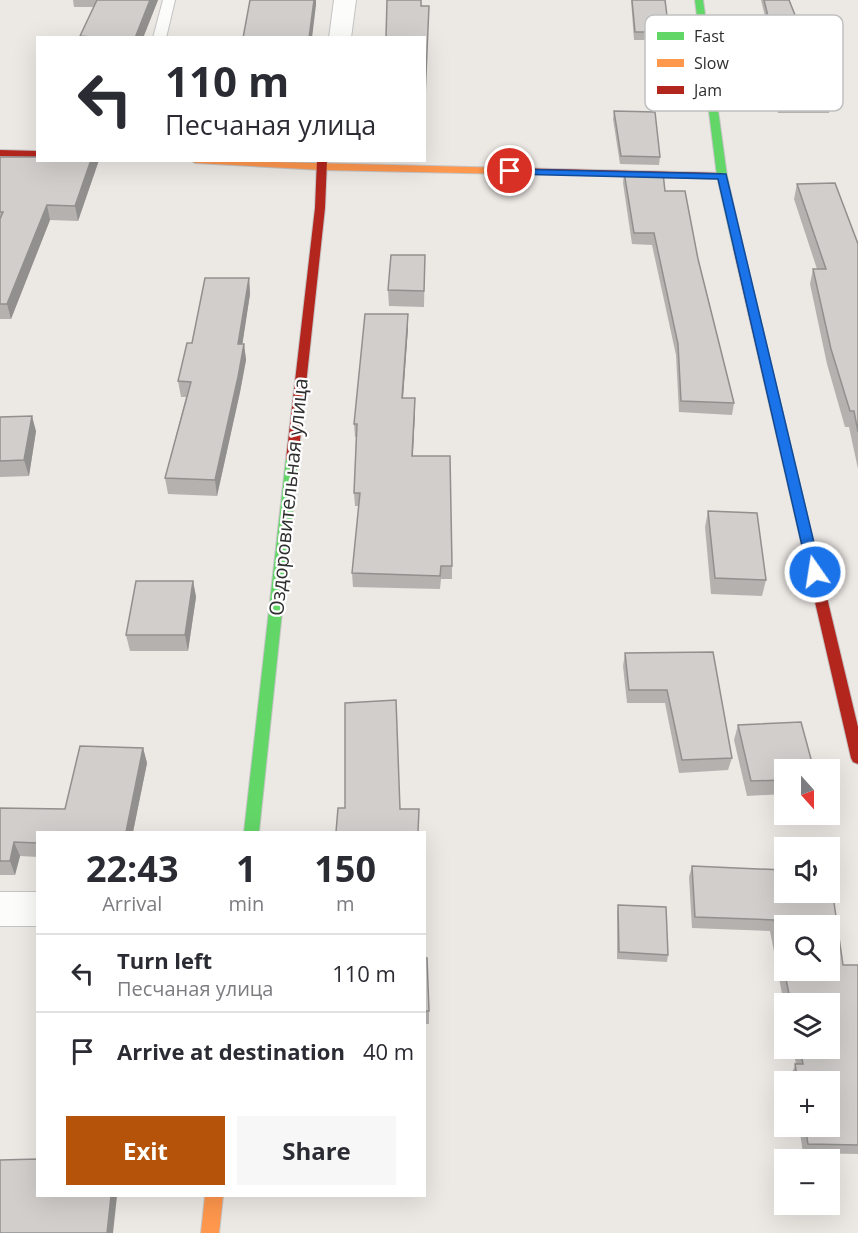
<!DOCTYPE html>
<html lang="en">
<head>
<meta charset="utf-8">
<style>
  body { margin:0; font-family:"Open Sans",sans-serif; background:#f7f7f7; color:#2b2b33; height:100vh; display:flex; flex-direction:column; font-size:22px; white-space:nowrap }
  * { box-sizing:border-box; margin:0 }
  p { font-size:20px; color:#7c7c81 }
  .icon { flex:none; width:33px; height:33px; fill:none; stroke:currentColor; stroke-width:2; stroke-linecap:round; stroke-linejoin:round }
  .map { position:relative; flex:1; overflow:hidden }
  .side { position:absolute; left:36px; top:831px; width:390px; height:366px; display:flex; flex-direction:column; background:#fff; border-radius:0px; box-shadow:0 6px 24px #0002 }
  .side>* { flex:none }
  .top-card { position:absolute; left:36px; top:36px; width:390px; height:126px; border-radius:0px; box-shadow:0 6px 24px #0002; background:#fff; color:#2b2b33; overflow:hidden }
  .needle { width:39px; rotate:159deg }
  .tools { position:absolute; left:774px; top:759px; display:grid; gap:12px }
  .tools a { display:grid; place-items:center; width:66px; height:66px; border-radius:0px; background:#fff; box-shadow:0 6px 24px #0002; font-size:30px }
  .pin { position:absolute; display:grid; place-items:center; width:51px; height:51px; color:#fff; margin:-26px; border:3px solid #fff; border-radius:50%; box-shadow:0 2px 6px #0007 }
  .me { position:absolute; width:66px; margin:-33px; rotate:347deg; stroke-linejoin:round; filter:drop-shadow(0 0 4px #0008) }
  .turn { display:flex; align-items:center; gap:21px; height:126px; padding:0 30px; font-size:27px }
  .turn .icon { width:78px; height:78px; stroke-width:2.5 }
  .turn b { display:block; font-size:42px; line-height:51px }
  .eta { display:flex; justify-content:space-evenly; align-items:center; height:102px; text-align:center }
  .eta b { font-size:36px; font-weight:700; line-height:42px }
  .cta { display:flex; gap:12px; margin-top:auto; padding:12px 30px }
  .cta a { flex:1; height:69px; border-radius:0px; background:#b45309; color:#fff; font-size:24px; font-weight:700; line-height:69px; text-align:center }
  .cta a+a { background:#f7f7f7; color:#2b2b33 }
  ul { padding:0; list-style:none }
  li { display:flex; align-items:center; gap:18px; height:78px; padding:0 30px; border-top:2px solid #e1e1e2 }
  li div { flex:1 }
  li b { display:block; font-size:22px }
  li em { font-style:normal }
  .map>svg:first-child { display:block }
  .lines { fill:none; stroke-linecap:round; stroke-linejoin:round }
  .lane-casing { stroke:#c5c4c5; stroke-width:2 }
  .street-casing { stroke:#c5c4c5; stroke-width:2 }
  .fast-casing { stroke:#c5c4c5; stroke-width:2 }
  .slow-casing { stroke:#c5c4c5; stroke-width:2 }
  .jam-casing { stroke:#c5c4c5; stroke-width:2 }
  .lane { fill:#fcfcfb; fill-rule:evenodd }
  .street { fill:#fcfcfb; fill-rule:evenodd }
  .fast { fill:#63d668; fill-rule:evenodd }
  .slow { fill:#ff974d; fill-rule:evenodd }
  .jam { fill:#b3261e; fill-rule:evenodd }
  .wall { fill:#b4b1af }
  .shaded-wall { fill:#92908e }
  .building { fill:#d1cecb; stroke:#92908e; stroke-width:1.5; fill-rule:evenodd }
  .route { fill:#1a73e8; stroke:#114b97; stroke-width:1.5 }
  .labels { text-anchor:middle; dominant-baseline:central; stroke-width:4.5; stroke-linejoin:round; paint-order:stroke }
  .street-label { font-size:20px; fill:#2e2e2e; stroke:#fff }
  .key { fill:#fff; stroke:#c0c0c0; stroke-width:1.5 }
  .key-label { font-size:16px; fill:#2e2e2e }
</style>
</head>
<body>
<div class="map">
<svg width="858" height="1233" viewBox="0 0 858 1233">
  <rect width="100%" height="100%" fill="#ece8e4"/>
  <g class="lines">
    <defs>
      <path id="lane" d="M 163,0 L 175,0 L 166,38 L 153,38 Z"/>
      <g id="street">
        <path d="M 334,0 L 356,0 L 351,38 L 329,38 Z"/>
        <rect x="0" y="892" width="38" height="34"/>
      </g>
      <g id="fast">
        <path d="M 695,0 L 703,0 L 727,176 L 743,247 L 738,250 L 733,247 L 717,176 Z"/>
        <path d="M 292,455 L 298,459 L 259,832 L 244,832 L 286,459 Z"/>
      </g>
      <g id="slow">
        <path d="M 190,160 L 513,168 L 518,171 L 513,174 L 322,170 L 195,163 Z"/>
        <path d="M 205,1196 L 223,1196 L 219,1233 L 201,1233 Z"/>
      </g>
      <g id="jam">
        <path d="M 0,150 L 38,151 L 38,157 L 0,156 Z"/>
        <path d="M 317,160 L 327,160 L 325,208 L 298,459 L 292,463 L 286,459 L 315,208 Z"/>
        <path d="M 513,168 L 722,173 L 727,176 L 722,179 L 509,173 L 509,169 Z"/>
        <path d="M 738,244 L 743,247 L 858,727 L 858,764 L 853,762 L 851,758 L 733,247 Z"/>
      </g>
    </defs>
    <use href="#lane" class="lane-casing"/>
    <use href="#street" class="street-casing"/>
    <use href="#fast" class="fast-casing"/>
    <use href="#slow" class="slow-casing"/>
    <use href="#jam" class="jam-casing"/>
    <use href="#lane" class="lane"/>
    <use href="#street" class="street"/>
    <use href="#fast" class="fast"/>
    <use href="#slow" class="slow"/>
    <use href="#jam" class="jam"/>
  </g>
  <g class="wall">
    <path d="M 73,0 L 158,0 L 143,38 L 80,38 L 94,7 L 74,7 Z"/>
    <path d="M 631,0 L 665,0 L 669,32 L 668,40 L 634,40 Z"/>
    <path d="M 761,0 L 789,0 L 831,105 L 829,113 L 778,113 L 763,69 L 764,61 L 776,61 Z"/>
    <path d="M 614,111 L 660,157 L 659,165 L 620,164 L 613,119 Z"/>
    <path d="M 0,157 L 99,160 L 78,221 L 50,220 L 11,319 L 0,319 Z"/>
    <path d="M 624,172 L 665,191 L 698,259 L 734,403 L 732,415 L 679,412 L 676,355 L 652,245 L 632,244 L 623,183 Z"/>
    <path d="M 797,184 L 858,244 L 858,469 L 849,427 L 845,427 L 827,364 L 810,284 L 813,269 L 817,269 L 794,199 Z"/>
    <path d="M 425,255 L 424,307 L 389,306 L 388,290 Z"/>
    <path d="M 249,278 L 250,294 L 242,344 L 244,344 L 246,360 L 240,392 L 217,496 L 168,494 L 165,478 L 186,397 L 181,397 L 178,381 L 192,343 Z"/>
    <path d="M 408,328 L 403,398 L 415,411 L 413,456 L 452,566 L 452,579 L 441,579 L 440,589 L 353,587 L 352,573 L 359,506 L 355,506 L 354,493 L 356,437 L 355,437 L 354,424 Z"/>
    <path d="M 0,417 L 36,431 L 29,476 L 0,477 Z"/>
    <path d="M 708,511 L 766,580 L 762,596 L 711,594 L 705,527 Z"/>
    <path d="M 193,581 L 196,597 L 188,651 L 130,651 L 126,635 Z"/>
    <path d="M 713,652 L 732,758 L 728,770 L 679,773 L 665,703 L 627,703 L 623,666 L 625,653 Z"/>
    <path d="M 738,725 L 784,770 L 784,794 L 747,796 L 734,740 Z"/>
    <path d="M 143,748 L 147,763 L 133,832 L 38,832 L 38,857 L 20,856 L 15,875 L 0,875 L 0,808 L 65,809 Z"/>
    <path d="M 692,866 L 843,965 L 858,965 L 858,1154 L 803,1153 L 799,1126 L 830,1126 L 830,1082 L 792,1082 L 791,1074 L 796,1064 L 793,1048 L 830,1048 L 830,1004 L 784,1004 L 770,931 L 692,928 L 689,877 Z"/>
    <path d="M 618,905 L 668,955 L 667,962 L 617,959 L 617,912 Z"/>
    <path d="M 424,958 L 429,1011 L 429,1024 L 424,1024 Z"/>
  </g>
  <g class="shaded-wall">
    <path d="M 150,0 L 158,0 L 143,38 L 135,38 Z"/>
    <path d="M 314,0 L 316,0 L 316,5 L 312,38 L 309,38 Z"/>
    <path d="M 91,160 L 99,160 L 78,221 L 75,206 Z"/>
    <path d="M 47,205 L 50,220 L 11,319 L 7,304 Z"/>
    <path d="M 249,278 L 250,294 L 240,360 L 238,344 Z"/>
    <path d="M 408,314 L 408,328 L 402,411 L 402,398 Z"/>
    <path d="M 244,344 L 246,360 L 240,392 L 217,496 L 215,480 Z"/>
    <path d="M 415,398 L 415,411 L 412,469 L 412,456 Z"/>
    <path d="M 32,416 L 36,431 L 29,476 L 24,460 Z"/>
    <path d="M 193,581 L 196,597 L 188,651 L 185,635 Z"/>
    <path d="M 143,748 L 147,763 L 133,832 L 126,832 Z"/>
    <path d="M 14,842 L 20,856 L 15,875 L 10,861 Z"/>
    <path d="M 111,1196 L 117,1196 L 113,1233 L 107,1233 Z"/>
  </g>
  <g class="building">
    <path d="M 97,0 L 150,0 L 135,38 L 90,38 L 90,37 L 80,36 Z"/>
    <path d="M 250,0 L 314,0 L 309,38 L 243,38 Z"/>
    <path d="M 387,0 L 421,0 L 421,6 L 429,6 L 424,120 L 424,38 L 386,38 Z"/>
    <path d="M 632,0 L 665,0 L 669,32 L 635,32 Z"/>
    <path d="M 764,0 L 789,0 L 831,105 L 780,105 L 764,61 L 779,61 Z"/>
    <path d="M 614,111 L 655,112 L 660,157 L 621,156 Z"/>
    <path d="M 0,157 L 38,157 L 38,160 L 91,160 L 75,206 L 47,205 L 7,304 L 0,304 L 0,219 L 3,212 L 0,212 Z"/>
    <path d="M 624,172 L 663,173 L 665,191 L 685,191 L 698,259 L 734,403 L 681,401 L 678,344 L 654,233 L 634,233 Z"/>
    <path d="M 835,183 L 858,244 L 858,432 L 854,411 L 850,411 L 831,349 L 813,269 L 826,269 L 797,184 Z"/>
    <path d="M 391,255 L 425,255 L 424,291 L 388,290 Z"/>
    <path d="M 205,278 L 249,278 L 238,344 L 244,344 L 238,377 L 215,480 L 165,478 L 191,382 L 178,381 L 187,343 L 192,343 Z"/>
    <path d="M 365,314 L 408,314 L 402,398 L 415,398 L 412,456 L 450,456 L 452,566 L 441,566 L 440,576 L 352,573 L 360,493 L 354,493 L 357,424 L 354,424 Z"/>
    <path d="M 32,416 L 24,460 L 0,461 L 0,417 Z"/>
    <path d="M 708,511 L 757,513 L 766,580 L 715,578 Z"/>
    <path d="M 136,581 L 193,581 L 185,635 L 126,635 Z"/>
    <path d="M 713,652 L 732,758 L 682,760 L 667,690 L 629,690 L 625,653 Z"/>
    <path d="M 396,700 L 400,809 L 419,809 L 418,832 L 336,832 L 338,808 L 345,808 L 345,703 Z"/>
    <path d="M 801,722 L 814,770 L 784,770 L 784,780 L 751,781 L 738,725 Z"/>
    <path d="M 80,746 L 143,748 L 126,832 L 38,832 L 38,843 L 14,842 L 10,861 L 0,861 L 0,808 L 65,809 Z"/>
    <path d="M 692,866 L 784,870 L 784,892 L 830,892 L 830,875 L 843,965 L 858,965 L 858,1145 L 808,1144 L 805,1126 L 830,1126 L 830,1082 L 798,1082 L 795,1064 L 803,1064 L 800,1048 L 830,1048 L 830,1004 L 791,1004 L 774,920 L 695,917 ZM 784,926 L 830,926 L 830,970 L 784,970 Z"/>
    <path d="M 618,905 L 666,907 L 668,955 L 619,952 Z"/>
    <path d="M 424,958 L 427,958 L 429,1011 L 424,1011 Z"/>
    <path d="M 38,1159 L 38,1196 L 111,1196 L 107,1233 L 0,1233 L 0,1160 Z"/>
  </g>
  <path class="route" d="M 507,169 L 726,174 L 821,572 L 819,575 L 815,577 L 808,572 L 718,179 L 510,174 L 505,171 Z"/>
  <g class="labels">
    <g class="street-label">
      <text transform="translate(288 497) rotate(-84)">Оздоровительная улица</text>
    </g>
  </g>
  <rect x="645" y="15" width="198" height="96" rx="9" class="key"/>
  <rect x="657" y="32" width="27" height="8" fill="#63d668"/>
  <rect x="657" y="59" width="27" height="8" fill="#ff974d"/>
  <rect x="657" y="86" width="27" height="8" fill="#b3261e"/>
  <g class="key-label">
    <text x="694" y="42">Fast</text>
    <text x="694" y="69">Slow</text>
    <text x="694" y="96">Jam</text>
  </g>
</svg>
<div class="tools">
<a><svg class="needle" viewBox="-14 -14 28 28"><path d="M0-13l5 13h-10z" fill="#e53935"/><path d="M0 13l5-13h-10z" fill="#7c7c81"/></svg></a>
<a><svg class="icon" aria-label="sound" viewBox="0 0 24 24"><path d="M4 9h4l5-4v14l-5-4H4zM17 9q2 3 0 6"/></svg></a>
<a><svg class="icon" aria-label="search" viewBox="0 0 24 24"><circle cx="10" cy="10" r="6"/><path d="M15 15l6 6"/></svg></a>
<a><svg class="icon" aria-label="layers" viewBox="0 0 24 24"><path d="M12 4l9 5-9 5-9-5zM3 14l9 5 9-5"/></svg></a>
<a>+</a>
<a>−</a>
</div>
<div class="pin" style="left:510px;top:171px;background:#d93025"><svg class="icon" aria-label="arrive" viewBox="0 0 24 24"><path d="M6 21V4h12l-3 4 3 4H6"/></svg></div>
<svg class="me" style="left:815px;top:572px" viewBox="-20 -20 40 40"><circle r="17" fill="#1a73e8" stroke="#fff" stroke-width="3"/><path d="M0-11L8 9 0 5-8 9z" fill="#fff"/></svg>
<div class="top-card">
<div class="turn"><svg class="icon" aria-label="left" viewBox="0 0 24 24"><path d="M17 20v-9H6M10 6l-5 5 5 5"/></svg><div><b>110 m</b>Песчаная улица</div></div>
</div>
<section class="side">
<div class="eta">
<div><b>22:43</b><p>Arrival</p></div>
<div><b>1</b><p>min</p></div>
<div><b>150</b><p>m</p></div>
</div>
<ul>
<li><svg class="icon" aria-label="left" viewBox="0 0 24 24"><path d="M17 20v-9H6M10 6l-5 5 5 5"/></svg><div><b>Turn left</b><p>Песчаная улица</p></div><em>110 m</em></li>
<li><svg class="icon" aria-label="arrive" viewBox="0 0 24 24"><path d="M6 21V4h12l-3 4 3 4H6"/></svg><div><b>Arrive at destination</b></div><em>40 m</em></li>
</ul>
<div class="cta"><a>Exit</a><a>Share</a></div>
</section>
</div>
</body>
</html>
